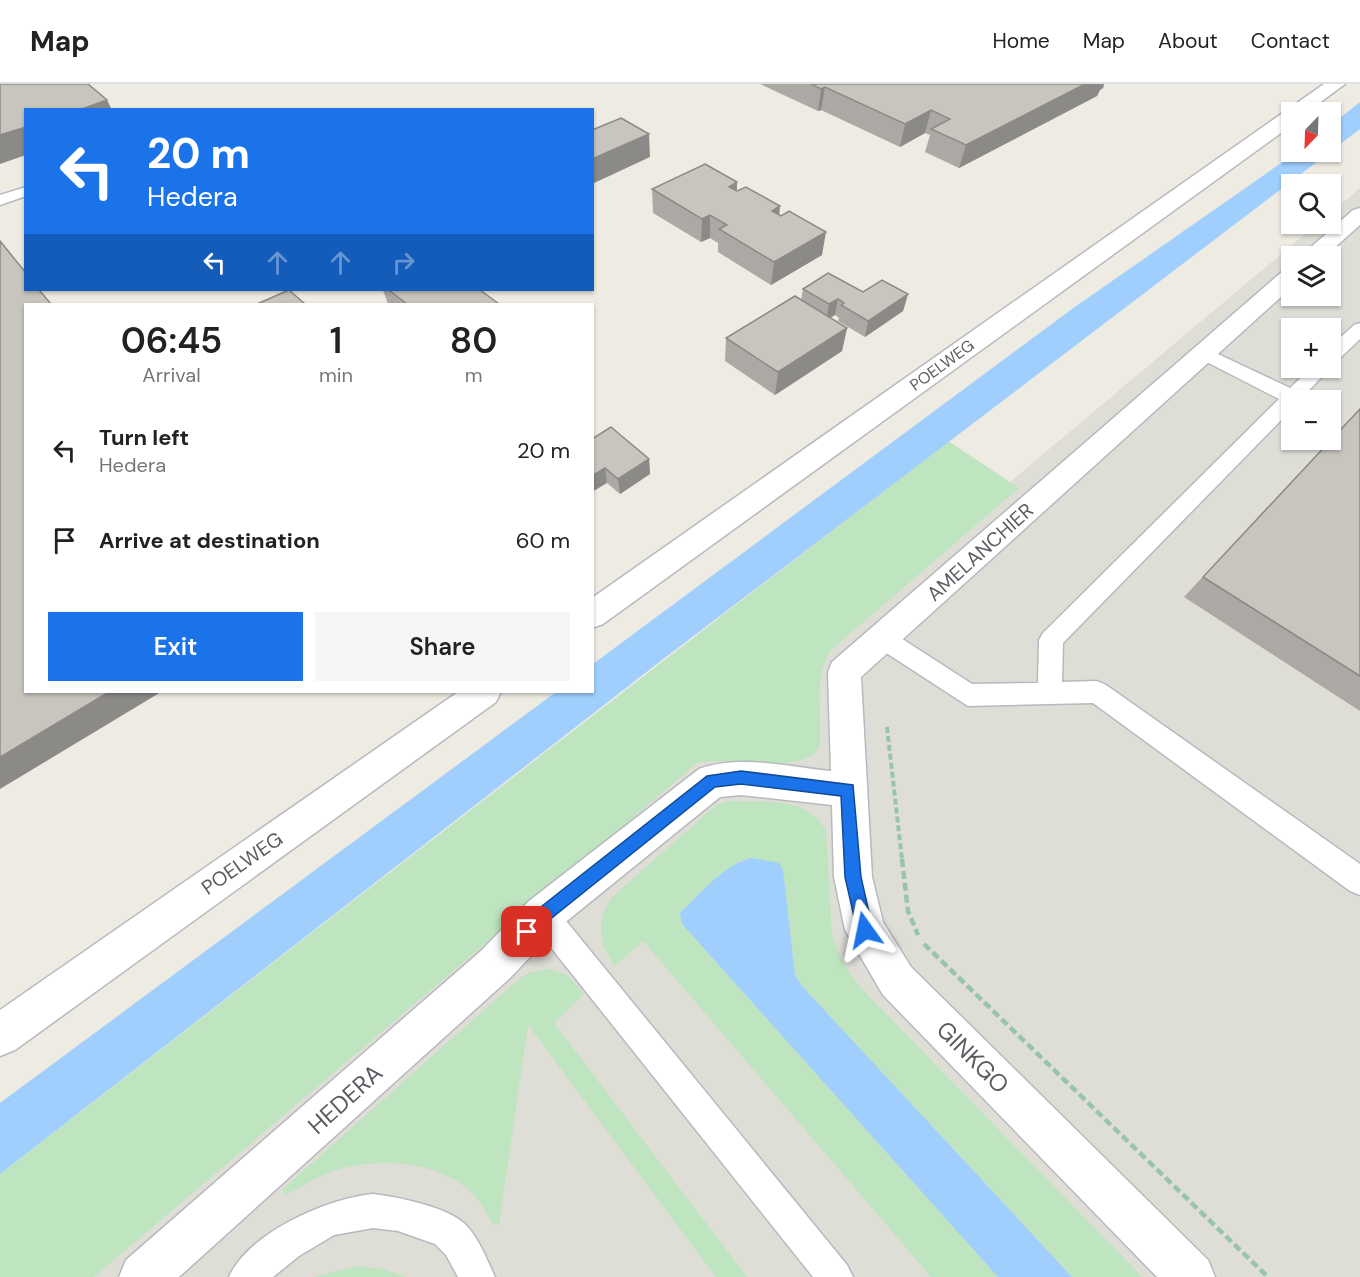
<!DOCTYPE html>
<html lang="en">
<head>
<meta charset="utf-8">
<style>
  body { margin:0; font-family:"DM Sans",sans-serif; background:#f6f6f6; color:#222; height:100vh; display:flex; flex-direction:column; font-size:22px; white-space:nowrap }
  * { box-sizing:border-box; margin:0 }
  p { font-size:20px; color:#767676 }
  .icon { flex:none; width:33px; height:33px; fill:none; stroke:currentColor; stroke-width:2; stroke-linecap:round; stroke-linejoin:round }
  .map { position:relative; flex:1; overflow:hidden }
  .details { position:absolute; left:24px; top:219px; width:570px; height:390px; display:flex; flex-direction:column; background:#fff; border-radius:0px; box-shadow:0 2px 4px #0004 }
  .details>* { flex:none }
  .guide { position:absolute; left:24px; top:24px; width:570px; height:183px; border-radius:0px; box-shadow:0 2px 4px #0004; background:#1a73e8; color:#fff; overflow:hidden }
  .needle { width:39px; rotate:203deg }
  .tools { position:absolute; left:1281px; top:18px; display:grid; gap:12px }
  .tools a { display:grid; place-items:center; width:60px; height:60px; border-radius:0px; background:#fff; box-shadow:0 2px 4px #0004; font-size:30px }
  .pin { position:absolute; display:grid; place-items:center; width:51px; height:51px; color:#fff; margin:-26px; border-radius:12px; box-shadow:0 3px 9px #0006 }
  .me { position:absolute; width:66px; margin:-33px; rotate:348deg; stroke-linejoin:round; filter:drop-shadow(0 0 4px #0008) }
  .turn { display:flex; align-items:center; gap:21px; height:126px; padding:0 24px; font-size:27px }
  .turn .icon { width:78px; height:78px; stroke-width:2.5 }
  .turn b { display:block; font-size:42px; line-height:51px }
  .lanes { display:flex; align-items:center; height:57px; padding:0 24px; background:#0003; justify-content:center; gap:30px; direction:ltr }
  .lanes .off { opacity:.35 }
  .eta { display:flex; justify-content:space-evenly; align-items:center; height:102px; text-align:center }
  .eta b { font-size:36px; font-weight:600; line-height:42px }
  .primary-button { display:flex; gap:12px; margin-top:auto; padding:12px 24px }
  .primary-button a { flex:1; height:69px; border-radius:0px; background:#1a73e8; color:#fff; font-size:24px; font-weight:600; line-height:69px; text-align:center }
  .primary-button a+a { background:#f6f6f6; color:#222 }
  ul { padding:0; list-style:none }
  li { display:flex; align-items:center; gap:18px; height:90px; padding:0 24px }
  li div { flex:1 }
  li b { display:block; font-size:22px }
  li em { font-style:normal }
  header { display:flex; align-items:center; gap:36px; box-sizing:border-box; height:84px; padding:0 30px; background:#fff; border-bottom:2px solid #e0e0e0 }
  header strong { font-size:28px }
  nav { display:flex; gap:33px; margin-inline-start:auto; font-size:21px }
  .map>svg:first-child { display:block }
  .industrial { fill:#deddd6; fill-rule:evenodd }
  .green { fill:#bee5c0 }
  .water { fill:#a0cffe }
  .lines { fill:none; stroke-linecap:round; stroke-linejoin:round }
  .lane-casing { stroke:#b7b9be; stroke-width:3 }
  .street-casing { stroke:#b7b9be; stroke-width:3 }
  .path-far1 { stroke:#97c5a7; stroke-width:4; stroke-dasharray:6 3; stroke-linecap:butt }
  .path { stroke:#97c5a7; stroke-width:4.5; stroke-dasharray:8 4; stroke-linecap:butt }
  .lane { fill:#fff; fill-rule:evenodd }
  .street { fill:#fff; fill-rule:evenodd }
  .wall { fill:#aca9a4 }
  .shaded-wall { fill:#8c8a86 }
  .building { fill:#c8c5bf; stroke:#8c8a86; stroke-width:1.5 }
  .route { fill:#1a73e8; stroke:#114b97; stroke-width:1.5 }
  .labels { text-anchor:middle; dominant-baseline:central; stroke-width:4.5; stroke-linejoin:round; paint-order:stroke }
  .far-street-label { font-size:16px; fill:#5a5d62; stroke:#fff }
  .street-label { font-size:20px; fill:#5a5d62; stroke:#fff }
  .near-street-label { font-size:24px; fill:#5a5d62; stroke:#fff }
</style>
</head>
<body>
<header>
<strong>Map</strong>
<nav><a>Home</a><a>Map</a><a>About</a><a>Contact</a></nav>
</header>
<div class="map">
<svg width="1360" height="1193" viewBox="0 0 1360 1193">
  <rect width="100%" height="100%" fill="#edebe2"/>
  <path class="industrial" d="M 1360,104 L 1360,1193 L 64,1193 L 1317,140 L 1330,140 L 1331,129 ZM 1292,172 L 1330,172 L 1330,212 L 1292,212 ZM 1292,244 L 1330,244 L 1330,284 L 1292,284 ZM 1292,316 L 1330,316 L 1330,356 L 1292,356 Z"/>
  <g class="green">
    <path d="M 948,357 L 1019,404 L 831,566 C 813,596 822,624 820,657 C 818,695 724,671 697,679 L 94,1193 L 0,1193 L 0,1090 Z"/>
    <path d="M 726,717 C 761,719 808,711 826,747 L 832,851 C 838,873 849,889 863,906 L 1142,1193 L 1072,1193 L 802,902 L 795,891 L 783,786 L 779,779 L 741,776 L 680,829 L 682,840 L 998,1193 L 931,1193 L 643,857 L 615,882 C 598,859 596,839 611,814 L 713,724 Z"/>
    <path d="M 549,885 L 567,891 L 584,910 L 554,939 L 747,1193 L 716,1193 L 528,941 L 499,1141 L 494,1141 C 489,1133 484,1125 479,1117 C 444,1074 375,1072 327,1089 C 313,1095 300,1104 286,1111 L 282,1106 L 521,893 L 531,888 Z"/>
    <path d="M 356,1182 L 383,1185 L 406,1193 L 314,1193 Z"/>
  </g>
  <g class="water">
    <path d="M 1360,18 L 1360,45 L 662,576 L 0,1090 L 0,1019 L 556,608 L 592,608 L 593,580 L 1072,225 L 1297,68 L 1330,68 L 1331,41 Z"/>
    <path d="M 752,774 L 779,779 L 783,786 L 795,891 L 802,902 L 1072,1193 L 998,1193 L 682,840 L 680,829 C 699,811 725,779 752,774 Z"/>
  </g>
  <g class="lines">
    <defs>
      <g id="lane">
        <path d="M 26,103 L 26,112 L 0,121 L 0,111 Z"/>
        <path d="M 1360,239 L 1360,255 L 1336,278 L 1330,280 L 1330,263 L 1354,241 Z"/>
        <path d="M 1203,263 L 1290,304 L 1311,284 L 1330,284 L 1300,316 L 1292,316 L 1292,325 L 1063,559 L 1062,598 L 1097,597 L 1106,601 L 1360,780 L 1360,811 L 1350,807 L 1093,619 L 968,622 L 874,561 L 870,554 L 874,547 L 882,544 L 890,547 L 972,600 L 1038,599 L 1039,556 L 1043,549 L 1279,315 L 1197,273 L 1194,269 Z"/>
        <path d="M 543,817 L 553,821 L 847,1181 L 853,1193 L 813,1193 L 533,841 L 529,831 L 533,821 Z"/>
        <path d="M 373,1110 C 398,1113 447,1123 465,1140 C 479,1154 487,1176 495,1193 L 458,1193 L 446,1171 L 435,1160 L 398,1147 L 373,1144 L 334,1151 L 299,1172 L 273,1193 L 229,1193 C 248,1149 328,1114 373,1110 Z"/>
      </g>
      <g id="street">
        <path d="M 1324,0 L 1345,0 L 1307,28 L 1292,28 L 1292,41 L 603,540 L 592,544 L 592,514 Z"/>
        <path d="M 1360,124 L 1360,141 L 1325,172 L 1301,172 L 1353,126 Z"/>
        <path d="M 1292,184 L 1292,203 L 861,593 L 872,793 L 883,838 L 911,883 L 1208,1176 L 1215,1193 L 1157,1193 L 883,911 L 845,846 L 834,793 L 832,721 L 741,711 L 720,713 L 557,845 L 510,894 L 179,1193 L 119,1193 L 126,1176 L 482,866 L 529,817 L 699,685 C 740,670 789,683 831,687 L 828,588 L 832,578 L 1284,186 Z"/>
        <path d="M 458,608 L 501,608 L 496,618 L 15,966 L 0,972 L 0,926 Z"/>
      </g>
    </defs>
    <use href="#lane" class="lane-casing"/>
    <use href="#street" class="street-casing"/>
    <path class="path-far1" d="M 887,643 L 902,776"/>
    <g class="path">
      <path d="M 902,775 L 908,827 L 918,851"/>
      <path d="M 924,860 L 1268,1193"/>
    </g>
    <use href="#lane" class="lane"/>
    <use href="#street" class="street"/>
  </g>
  <g class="wall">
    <path d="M 760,0 L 1104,0 L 1103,4 L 1100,6 L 1097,12 L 959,84 L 925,68 L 930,51 L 925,49 L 900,63 L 821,26 L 818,27 Z"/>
    <path d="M 737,98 L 737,107 L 779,131 L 822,171 L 771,201 L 718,168 L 718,159 L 710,154 L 701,158 L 653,129 L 652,105 Z"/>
    <path d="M 803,205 L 908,210 L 903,227 L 865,253 L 838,237 L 839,234 L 835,231 L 830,234 L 847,244 L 842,267 L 775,311 L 725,277 L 726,254 L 801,216 Z"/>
    <path d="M 383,206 L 389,206 L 499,220 L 388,220 Z"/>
    <path d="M 1360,324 L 1360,627 L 1184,513 Z"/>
    <path d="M 592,355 L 649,375 L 650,390 L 620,410 L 607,399 Z"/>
  </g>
  <g class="shaded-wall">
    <path d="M 1085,0 L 1104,0 L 1103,4 L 1100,6 L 1097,12 L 959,84 L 966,61 Z"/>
    <path d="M 825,3 L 821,26 L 818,27 L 821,5 Z"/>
    <path d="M 107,16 L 112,26 L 79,26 Z"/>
    <path d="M 931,26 L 925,49 L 900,63 L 905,40 Z"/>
    <path d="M 26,43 L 26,71 L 0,80 L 0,51 Z"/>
    <path d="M 649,50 L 650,73 L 592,100 L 592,75 Z"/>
    <path d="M 737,98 L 736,122 L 729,103 Z"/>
    <path d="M 780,122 L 778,146 L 772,127 Z"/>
    <path d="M 710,131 L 710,154 L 701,158 L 702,135 Z"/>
    <path d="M 826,148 L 822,171 L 771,201 L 774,178 Z"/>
    <path d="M 908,210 L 903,227 L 865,253 L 868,237 Z"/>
    <path d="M 838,215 L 835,231 L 826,236 L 829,220 Z"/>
    <path d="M 847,244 L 842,267 L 775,311 L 778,288 Z"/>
    <path d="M 649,375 L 650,390 L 620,410 L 618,395 Z"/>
    <path d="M 605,384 L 607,399 L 592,408 L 592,392 Z"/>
    <path d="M 109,608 L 161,608 L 0,705 L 0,673 Z"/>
  </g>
  <g class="building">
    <path d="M 0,0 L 88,0 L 107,16 L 79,26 L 26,26 L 26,43 L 0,51 Z"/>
    <path d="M 811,0 L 1085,0 L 966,61 L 931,45 L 950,35 L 931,26 L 905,40 L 825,3 L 821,5 Z"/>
    <path d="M 621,34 L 649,50 L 592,75 L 592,46 Z"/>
    <path d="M 705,80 L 737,98 L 729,103 L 737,107 L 746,103 L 780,122 L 772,127 L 781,132 L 789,127 L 826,148 L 774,178 L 719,145 L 727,141 L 710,131 L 702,135 L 652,105 Z"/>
    <path d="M 0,157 L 26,189 L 26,206 L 39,206 L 51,220 L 26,220 L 26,608 L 109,608 L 0,673 Z"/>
    <path d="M 828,189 L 863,208 L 882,196 L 908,210 L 868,237 L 841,221 L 844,219 L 838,215 L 829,220 L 803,205 Z"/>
    <path d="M 289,206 L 305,220 L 257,220 Z"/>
    <path d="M 389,206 L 480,206 L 499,220 L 407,220 Z"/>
    <path d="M 795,212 L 847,244 L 778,288 L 726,254 Z"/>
    <path d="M 1360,325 L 1360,592 L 1203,493 Z"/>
    <path d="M 611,343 L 649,375 L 618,395 L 605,384 L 592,392 L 592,355 Z"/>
  </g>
  <path class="route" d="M 741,687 L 853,701 L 861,793 L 873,846 L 871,852 L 865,854 L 859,852 L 857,846 L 845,793 L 841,712 L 741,700 L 715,703 L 548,837 L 527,856 L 521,854 L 519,848 L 537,826 L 707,692 Z"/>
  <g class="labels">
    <g class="far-street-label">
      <text transform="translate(942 281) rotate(-36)">POELWEG</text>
    </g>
    <g class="street-label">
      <text transform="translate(980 468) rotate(-42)">AMELANCHIER</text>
      <text transform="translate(242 779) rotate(-35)">POELWEG</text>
    </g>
    <g class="near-street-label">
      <text transform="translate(973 973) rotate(45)">GINKGO</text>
      <text transform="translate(345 1015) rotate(-42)">HEDERA</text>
    </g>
  </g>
</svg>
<div class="tools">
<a><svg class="needle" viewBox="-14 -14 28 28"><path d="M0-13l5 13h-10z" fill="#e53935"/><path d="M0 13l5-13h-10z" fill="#767676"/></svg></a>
<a><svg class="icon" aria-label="search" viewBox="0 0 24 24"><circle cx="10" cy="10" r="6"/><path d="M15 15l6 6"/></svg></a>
<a><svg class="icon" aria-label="layers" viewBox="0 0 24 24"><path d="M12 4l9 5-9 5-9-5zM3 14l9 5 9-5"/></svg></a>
<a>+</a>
<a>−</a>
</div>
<div class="pin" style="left:527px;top:848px;background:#d93025"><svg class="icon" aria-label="arrive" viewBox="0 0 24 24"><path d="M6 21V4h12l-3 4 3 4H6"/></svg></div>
<svg class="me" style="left:865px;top:846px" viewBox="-20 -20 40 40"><path d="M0-17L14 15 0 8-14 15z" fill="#1a73e8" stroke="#fff" stroke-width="4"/></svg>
<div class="guide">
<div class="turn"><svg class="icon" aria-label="left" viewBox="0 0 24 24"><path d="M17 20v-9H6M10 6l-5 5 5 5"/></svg><div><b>20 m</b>Hedera</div></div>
<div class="lanes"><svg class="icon" aria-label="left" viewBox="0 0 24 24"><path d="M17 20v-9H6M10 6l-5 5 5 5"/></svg><svg class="icon off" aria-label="ahead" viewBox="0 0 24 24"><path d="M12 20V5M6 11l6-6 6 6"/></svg><svg class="icon off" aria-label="ahead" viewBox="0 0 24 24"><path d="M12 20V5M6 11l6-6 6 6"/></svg><svg class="icon off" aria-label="right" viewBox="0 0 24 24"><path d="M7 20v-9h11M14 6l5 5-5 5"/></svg></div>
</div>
<section class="details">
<div class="eta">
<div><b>06:45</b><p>Arrival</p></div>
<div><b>1</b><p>min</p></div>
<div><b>80</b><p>m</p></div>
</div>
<ul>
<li><svg class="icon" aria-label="left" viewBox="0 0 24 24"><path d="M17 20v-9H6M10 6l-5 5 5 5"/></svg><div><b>Turn left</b><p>Hedera</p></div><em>20 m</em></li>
<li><svg class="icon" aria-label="arrive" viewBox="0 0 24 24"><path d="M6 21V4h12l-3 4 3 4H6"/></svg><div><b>Arrive at destination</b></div><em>60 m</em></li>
</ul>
<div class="primary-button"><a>Exit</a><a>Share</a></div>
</section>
</div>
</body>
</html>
